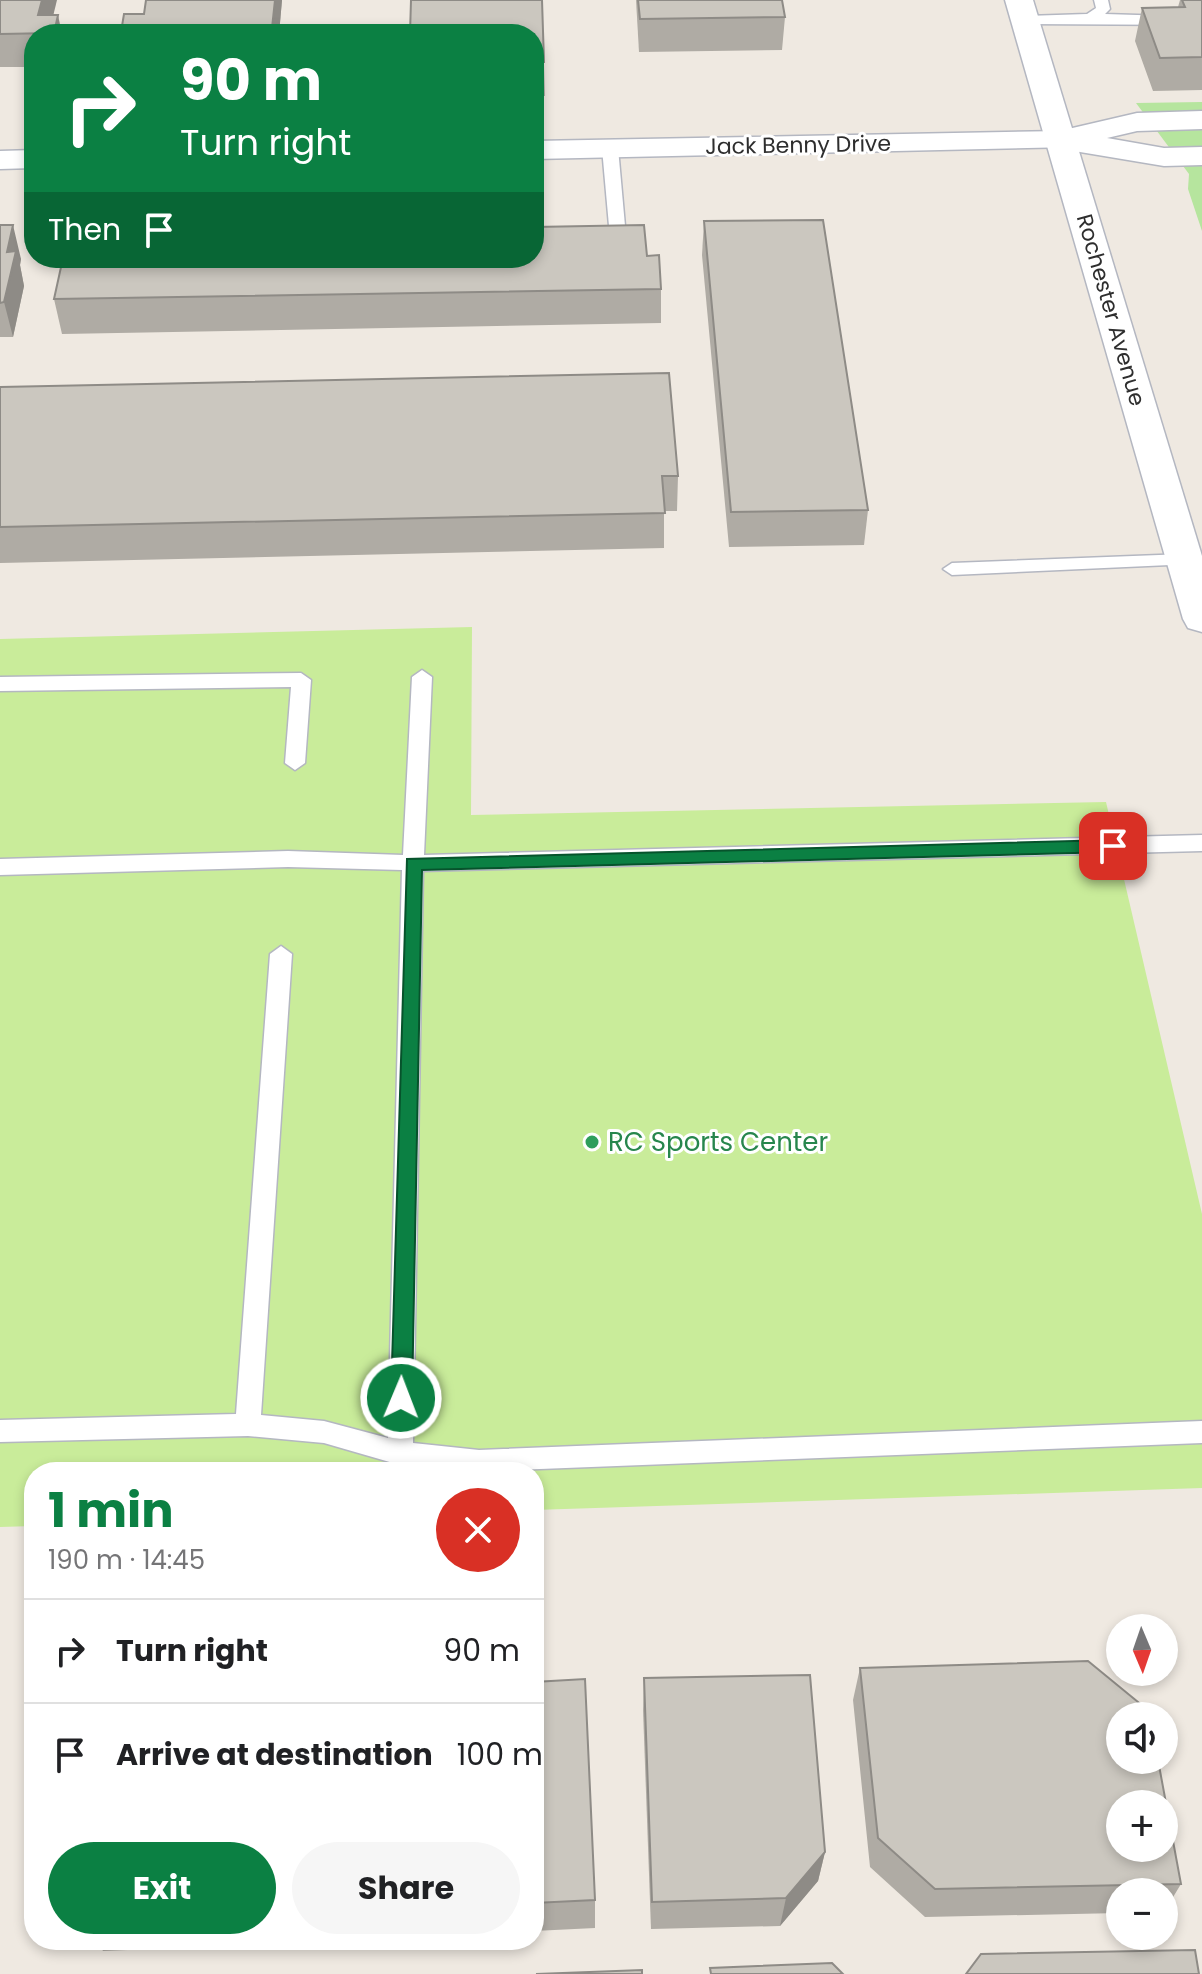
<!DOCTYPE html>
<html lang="en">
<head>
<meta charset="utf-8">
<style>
  body { margin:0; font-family:Poppins,sans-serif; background:#f6f6f6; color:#202124; height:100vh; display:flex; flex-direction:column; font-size:30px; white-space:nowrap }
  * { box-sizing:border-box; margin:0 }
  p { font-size:26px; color:#757577 }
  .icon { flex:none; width:44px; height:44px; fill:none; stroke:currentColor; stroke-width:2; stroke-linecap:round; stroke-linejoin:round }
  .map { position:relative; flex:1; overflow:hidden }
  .panel { position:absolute; left:24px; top:1462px; width:520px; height:488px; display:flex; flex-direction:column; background:#fff; border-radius:32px; box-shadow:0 4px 12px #0003 }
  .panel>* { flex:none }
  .banner { position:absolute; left:24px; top:24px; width:520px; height:244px; border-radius:32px; box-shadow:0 4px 12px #0003; background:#0b8043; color:#fff; overflow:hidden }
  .needle { width:52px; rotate:178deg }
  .fabs { position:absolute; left:1106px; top:1614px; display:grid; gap:16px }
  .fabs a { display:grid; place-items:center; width:72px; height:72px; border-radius:50%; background:#fff; box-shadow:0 4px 12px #0003; font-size:40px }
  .pin { position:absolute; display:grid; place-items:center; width:68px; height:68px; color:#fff; margin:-34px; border-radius:16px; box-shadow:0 4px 12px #0006 }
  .me { position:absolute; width:88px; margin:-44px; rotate:1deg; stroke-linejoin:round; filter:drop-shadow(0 0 6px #0008) }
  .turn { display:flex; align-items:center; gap:28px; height:168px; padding:0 24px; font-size:36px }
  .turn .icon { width:104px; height:104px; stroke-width:2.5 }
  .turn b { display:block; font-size:56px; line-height:68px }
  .then { display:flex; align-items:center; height:76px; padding:0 24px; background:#0003; gap:16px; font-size:30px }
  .round { display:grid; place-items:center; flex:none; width:84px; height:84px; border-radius:42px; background:#f6f6f6 }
  .summary { display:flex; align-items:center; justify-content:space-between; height:136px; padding:0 24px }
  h1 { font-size:48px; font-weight:700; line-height:60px; color:#0b8043 }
  .button { display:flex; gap:16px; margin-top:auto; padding:16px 24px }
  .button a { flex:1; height:92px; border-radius:48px; background:#0b8043; color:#fff; font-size:32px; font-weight:700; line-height:92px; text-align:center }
  .button a+a { background:#f6f6f6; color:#202124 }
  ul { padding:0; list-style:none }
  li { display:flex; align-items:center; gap:24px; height:104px; padding:0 24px; border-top:2px solid #e0e0e0 }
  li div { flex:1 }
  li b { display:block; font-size:30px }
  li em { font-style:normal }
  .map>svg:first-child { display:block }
  .green { fill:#b6e59e }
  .pitch { fill:#c9ec9a }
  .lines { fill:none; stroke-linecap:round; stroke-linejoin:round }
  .service-casing { stroke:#b4b7c1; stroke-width:3 }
  .minor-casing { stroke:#b4b7c1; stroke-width:3 }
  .tertiary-casing { stroke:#b4b7c1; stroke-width:3 }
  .secondary-casing { stroke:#b4b7c1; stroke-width:3 }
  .service { fill:#fff; fill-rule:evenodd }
  .minor { fill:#fff; fill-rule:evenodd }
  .tertiary { fill:#fff; fill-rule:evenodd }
  .secondary { fill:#fff; fill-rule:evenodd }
  .wall { fill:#afaba4 }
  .shaded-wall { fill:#8e8b86 }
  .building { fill:#cbc7bf; stroke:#8e8b86; stroke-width:2; fill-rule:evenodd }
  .route { fill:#0b8043; stroke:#07532c; stroke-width:2 }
  .leisure-dot { fill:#2e9e5b; stroke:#fff; stroke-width:3 }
  .labels { text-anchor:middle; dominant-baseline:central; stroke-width:6; stroke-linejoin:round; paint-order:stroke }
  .far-street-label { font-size:22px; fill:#2e2e2e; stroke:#fff }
  .leisure-label { font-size:26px; fill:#27864d; stroke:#fff; text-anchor:start }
</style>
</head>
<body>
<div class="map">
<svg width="1202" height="1974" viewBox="0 0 1202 1974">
  <rect width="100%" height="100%" fill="#efe9e1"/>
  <path class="green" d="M 1202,102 L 1202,231 L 1188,189 L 1189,174 L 1136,103 Z"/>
  <path class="pitch" d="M 472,627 L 471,815 L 1106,802 L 1202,1214 L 1202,1488 L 534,1510 L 534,1472 L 34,1472 L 34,1526 L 0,1527 L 0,639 Z"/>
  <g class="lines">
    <defs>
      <g id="service">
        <path d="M 1094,0 L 1108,0 L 1110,9 L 1105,14 L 1202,17 L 1202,25 L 1026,24 L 1019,20 L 1026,16 L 1087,14 L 1096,8 Z"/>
        <path d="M 610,143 L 618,148 L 625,226 L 617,231 L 609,226 L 602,148 Z"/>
        <path d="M 1185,554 L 1192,556 L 1192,564 L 952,575 L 943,569 L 952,563 Z"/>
        <path d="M 422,670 L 432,677 L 424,855 L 1202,835 L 1202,851 L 423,871 L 413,1443 L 479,1450 L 1202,1421 L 1202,1443 L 464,1472 L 400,1465 L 324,1443 L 248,1436 L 0,1442 L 0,1420 L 236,1414 L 270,954 L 281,946 L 292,954 L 261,1415 L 324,1421 L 388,1438 L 402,870 L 288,867 L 0,875 L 0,859 L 288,851 L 403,855 L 412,677 Z"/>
        <path d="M 301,673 L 311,680 L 305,763 L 295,770 L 285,763 L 291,687 L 0,691 L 0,677 Z"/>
      </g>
      <path id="minor" d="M 1202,111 L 1202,129 L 1137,131 L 1107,138 L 1164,148 L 1202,147 L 1202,165 L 1164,166 L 1062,149 L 1051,147 L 1047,140 L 1051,133 L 1137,113 Z"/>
      <g id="tertiary">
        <path d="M 1062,131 L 1073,133 L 1077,140 L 1073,147 L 534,159 L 534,141 Z"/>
        <path d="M 34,150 L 34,168 L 0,169 L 0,151 Z"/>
      </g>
      <path id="secondary" d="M 1005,0 L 1033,0 L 1202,556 L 1202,632 L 1188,628 L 1183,619 Z"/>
    </defs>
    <use href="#service" class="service-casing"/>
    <use href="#minor" class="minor-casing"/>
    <use href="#tertiary" class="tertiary-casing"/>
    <use href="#secondary" class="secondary-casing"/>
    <use href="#service" class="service"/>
    <use href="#minor" class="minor"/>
    <use href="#tertiary" class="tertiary"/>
    <use href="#secondary" class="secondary"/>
  </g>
  <g class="wall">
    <path d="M 0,0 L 53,15 L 62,34 L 34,34 L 34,67 L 0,67 Z"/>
    <path d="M 146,0 L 282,0 L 279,34 L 121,34 L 121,32 L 144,14 Z"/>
    <path d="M 542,0 L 545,96 L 534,96 L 534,34 Z"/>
    <path d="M 636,0 L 782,0 L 785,17 L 782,50 L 639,52 Z"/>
    <path d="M 1180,0 L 1202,0 L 1202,90 L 1153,91 L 1135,41 L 1142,8 L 1178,7 Z"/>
    <path d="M 704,221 L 868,510 L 864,545 L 729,547 L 702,255 Z"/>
    <path d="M 0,225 L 21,259 L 20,265 L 24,286 L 13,337 L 0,337 Z"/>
    <path d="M 647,256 L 661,289 L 661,323 L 62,334 L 54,299 Z"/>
    <path d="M 0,387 L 678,476 L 677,511 L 664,511 L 664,548 L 0,563 Z"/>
    <path d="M 860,1668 L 1181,1884 L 1164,1912 L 1164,1892 L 1120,1892 L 1120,1913 L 925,1917 L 870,1867 L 853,1700 Z"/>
    <path d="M 644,1678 L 825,1852 L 818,1881 L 780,1926 L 651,1929 L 643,1710 Z"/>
    <path d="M 534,1682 L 595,1900 L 595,1928 L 534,1931 Z"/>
    <path d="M 96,1940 L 303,1940 L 300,1943 L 103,1951 Z"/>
  </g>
  <g class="shaded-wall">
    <path d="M 42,0 L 57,0 L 49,33 L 38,15 Z"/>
    <path d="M 275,0 L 282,0 L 279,34 L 273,34 L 272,28 Z"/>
    <path d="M 58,15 L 62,34 L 55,34 L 54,33 Z"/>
    <path d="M 13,225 L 21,259 L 20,265 L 24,286 L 13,337 L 4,302 L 7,252 Z"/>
    <path d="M 825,1852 L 818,1881 L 780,1926 L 786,1898 Z"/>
  </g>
  <g class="building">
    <path d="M 0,0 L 42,0 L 38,15 L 58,15 L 54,33 L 0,34 Z"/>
    <path d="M 146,0 L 275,0 L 272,28 L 121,32 L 124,14 L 144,14 Z"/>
    <path d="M 411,0 L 542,0 L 544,62 L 534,62 L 534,34 L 410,34 Z"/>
    <path d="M 638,0 L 782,0 L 785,17 L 640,19 Z"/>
    <path d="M 1182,0 L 1202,0 L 1202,57 L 1160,58 L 1142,8 L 1185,7 Z"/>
    <path d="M 823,220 L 868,510 L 731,512 L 704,221 Z"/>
    <path d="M 0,225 L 13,225 L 7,252 L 16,251 L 4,302 L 0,303 Z"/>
    <path d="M 644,225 L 647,256 L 659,255 L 661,289 L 54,299 L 63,258 L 534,258 L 534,227 Z"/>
    <path d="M 669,373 L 678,476 L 662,476 L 665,513 L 0,527 L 0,387 Z"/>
    <path d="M 1088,1661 L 1149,1711 L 1150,1716 L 1120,1716 L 1120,1760 L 1158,1760 L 1181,1884 L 935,1889 L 878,1838 L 860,1668 ZM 1120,1804 L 1164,1804 L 1164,1848 L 1120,1848 Z"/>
    <path d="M 810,1675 L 825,1852 L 786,1898 L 652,1902 L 644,1678 Z"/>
    <path d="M 585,1679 L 595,1900 L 534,1903 L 534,1682 Z"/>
    <path d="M 1195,1950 L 1199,1974 L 966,1974 L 981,1954 Z"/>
    <path d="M 832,1963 L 843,1974 L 711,1974 L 710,1968 Z"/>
    <path d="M 642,1970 L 642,1974 L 536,1974 Z"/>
  </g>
  <path class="route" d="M 1113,840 L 1122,846 L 1113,852 L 422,870 L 412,1398 L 409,1405 L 394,1405 L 391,1398 L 407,859 Z"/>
  <circle class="leisure-dot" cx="592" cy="1142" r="8"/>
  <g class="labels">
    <g class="far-street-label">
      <text transform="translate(798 145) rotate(-1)">Jack Benny Drive</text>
      <text transform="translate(1111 310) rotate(74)">Rochester Avenue</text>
    </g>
    <g class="leisure-label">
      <text x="608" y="1142">RC Sports Center</text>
    </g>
  </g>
</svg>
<div class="fabs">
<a><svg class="needle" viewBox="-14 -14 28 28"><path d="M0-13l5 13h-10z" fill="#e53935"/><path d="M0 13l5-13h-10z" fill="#757577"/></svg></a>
<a><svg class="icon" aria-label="sound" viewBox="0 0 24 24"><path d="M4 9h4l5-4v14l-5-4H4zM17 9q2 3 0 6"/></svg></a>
<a>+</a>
<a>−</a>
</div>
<div class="pin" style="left:1113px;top:846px;background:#d93025"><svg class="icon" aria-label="arrive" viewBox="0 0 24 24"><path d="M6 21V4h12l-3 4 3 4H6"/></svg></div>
<svg class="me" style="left:401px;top:1398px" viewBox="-20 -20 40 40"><circle r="17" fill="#0b8043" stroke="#fff" stroke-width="3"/><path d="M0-11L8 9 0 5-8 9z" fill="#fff"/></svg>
<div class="banner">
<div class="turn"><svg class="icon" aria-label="right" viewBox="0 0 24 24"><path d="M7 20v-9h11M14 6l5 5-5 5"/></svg><div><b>90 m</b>Turn right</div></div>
<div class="then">Then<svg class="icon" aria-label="arrive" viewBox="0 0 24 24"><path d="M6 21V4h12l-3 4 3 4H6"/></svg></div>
</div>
<section class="panel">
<div class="summary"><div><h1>1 min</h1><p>190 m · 14:45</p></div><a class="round" style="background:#d93025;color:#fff"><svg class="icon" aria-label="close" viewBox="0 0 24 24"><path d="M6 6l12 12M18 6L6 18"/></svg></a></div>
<ul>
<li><svg class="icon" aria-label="right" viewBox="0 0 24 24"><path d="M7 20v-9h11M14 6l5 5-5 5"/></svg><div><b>Turn right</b></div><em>90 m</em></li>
<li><svg class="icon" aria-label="arrive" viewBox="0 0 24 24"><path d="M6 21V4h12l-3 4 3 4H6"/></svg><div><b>Arrive at destination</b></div><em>100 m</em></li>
</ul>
<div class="button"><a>Exit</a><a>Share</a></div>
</section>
</div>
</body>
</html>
